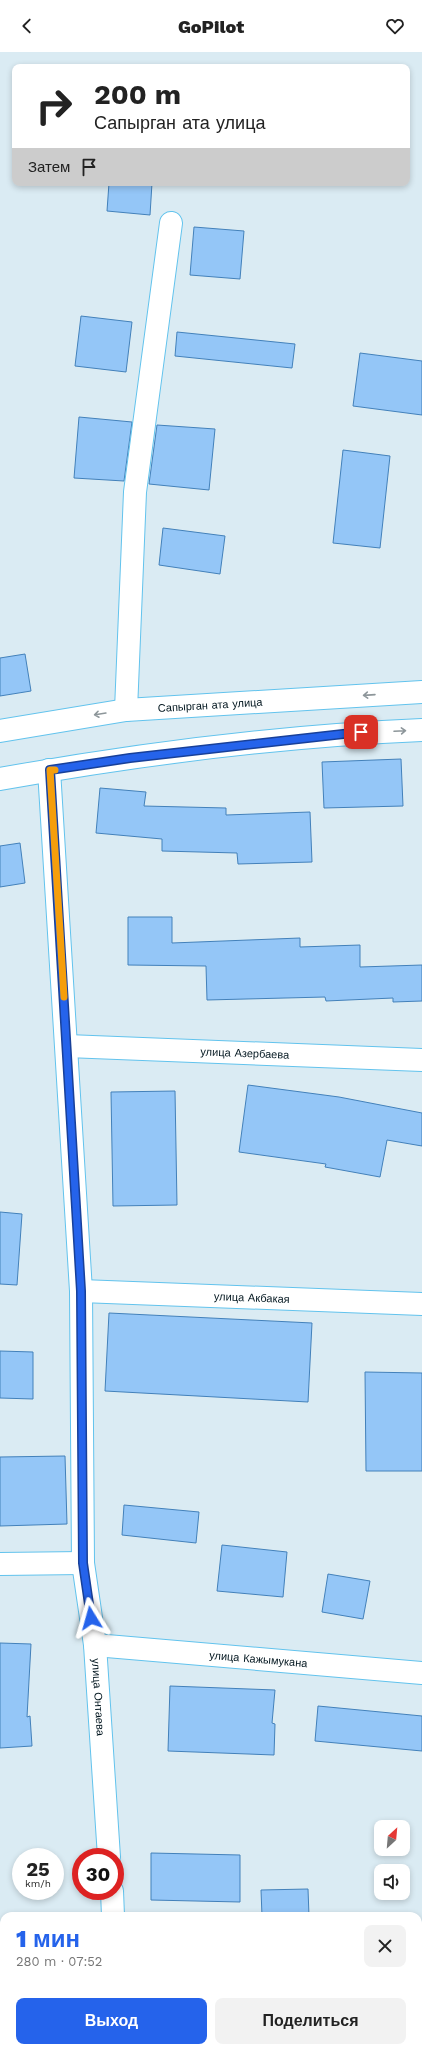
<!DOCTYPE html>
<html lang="ru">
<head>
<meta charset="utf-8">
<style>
  body { margin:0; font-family:"Work Sans",sans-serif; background:#f2f2f2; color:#222; height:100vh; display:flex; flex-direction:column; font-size:15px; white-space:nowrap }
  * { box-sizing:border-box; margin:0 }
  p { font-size:13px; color:#767676 }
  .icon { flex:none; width:22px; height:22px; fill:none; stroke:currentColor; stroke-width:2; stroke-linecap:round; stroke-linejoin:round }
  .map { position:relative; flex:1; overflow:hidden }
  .drawer { position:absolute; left:0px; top:1860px; width:422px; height:140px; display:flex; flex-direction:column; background:#fff; border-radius:12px 12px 0 0; box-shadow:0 2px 6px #0003 }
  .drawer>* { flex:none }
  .guide { position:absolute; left:12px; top:12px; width:398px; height:122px; border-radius:8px; box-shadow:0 2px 6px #0003; background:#fff; color:#222; overflow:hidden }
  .needle { width:26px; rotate:26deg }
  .controls { position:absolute; left:374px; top:1768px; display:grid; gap:8px }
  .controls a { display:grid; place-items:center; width:36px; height:36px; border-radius:8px; background:#fff; box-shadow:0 2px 6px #0003; font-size:20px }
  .speed { position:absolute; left:12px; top:1796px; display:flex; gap:8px; font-size:20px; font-weight:700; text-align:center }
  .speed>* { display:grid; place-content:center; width:52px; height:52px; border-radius:50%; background:#fff; box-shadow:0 2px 6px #0003; line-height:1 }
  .speed small { font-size:10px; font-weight:400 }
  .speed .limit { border:6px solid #d22; background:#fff; color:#111 }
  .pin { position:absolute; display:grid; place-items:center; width:34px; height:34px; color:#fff; margin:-17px; border-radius:8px; box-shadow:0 2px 6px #0006 }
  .me { position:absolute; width:44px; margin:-22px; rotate:352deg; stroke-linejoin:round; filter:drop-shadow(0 0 3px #0008) }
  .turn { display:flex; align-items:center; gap:14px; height:84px; padding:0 16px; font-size:18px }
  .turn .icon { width:52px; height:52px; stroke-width:2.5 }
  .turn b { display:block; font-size:28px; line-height:34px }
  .then { display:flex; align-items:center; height:38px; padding:0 16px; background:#0003; gap:8px; font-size:15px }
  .round { display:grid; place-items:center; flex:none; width:42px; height:42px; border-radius:8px; background:#f2f2f2 }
  .overview { display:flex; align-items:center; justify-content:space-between; height:68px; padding:0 16px }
  h1 { font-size:24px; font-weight:800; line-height:30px; color:#2563eb }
  .primary-button { display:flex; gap:8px; margin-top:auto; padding:8px 16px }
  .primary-button a { flex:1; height:46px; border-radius:8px; background:#2563eb; color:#fff; font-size:16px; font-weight:800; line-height:46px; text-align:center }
  .primary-button a+a { background:#f2f2f2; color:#222 }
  header { display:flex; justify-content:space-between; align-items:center; height:52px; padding:0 16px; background:#fff; font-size:18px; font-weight:800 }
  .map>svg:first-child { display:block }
  .building { fill:#94c6f7; stroke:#4381ba }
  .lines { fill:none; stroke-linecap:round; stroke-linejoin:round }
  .minor-casing { stroke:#62c3ed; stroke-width:24 }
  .major-casing { stroke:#62c3ed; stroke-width:24 }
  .minor { stroke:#fff; stroke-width:22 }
  .major { stroke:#fff; stroke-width:22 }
  .oneway { stroke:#8d969a }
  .route-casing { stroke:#184099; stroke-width:10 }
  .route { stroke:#2563eb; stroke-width:7 }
  .slow { stroke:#f59e0b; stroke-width:7 }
  .labels { text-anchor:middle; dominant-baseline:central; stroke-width:3; stroke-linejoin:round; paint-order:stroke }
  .street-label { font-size:11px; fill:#02161f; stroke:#fff }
</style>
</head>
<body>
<header><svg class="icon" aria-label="back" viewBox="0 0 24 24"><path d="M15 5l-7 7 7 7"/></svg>GoPilot<svg class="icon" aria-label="heart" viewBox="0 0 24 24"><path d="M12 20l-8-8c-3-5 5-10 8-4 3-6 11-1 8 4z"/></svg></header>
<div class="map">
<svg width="422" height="2000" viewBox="0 0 422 2000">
  <rect width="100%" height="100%" fill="#daebf3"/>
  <g class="building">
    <path d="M 109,131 L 152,131 L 150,163 L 107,159 Z"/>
    <path d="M 194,175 L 244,179 L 240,227 L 190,223 Z"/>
    <path d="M 81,264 L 132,270 L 126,320 L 75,314 Z"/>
    <path d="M 177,280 L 295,292 L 292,316 L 175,304 Z"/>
    <path d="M 360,301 L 422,309 L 422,363 L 353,354 Z"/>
    <path d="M 79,365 L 132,370 L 124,429 L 74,426 Z"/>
    <path d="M 157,373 L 215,377 L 209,438 L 149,432 Z"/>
    <path d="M 343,398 L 390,404 L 380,496 L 333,491 Z"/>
    <path d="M 163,476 L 225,484 L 220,522 L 159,513 Z"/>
    <path d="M 25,602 L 31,639 L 0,644 L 0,606 Z"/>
    <path d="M 401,707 L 403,754 L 324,756 L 322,710 Z"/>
    <path d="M 100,736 L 146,740 L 144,754 L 226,756 L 226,763 L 310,760 L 312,810 L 238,812 L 237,801 L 162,799 L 162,787 L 96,781 Z"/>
    <path d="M 20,791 L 25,831 L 0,835 L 0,794 Z"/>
    <path d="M 128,865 L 172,865 L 172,891 L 300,886 L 300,895 L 360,893 L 360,915 L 422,913 L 422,949 L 393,950 L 393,946 L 326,949 L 325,945 L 207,948 L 206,914 L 128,913 Z"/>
    <path d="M 248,1033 L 339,1045 L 422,1061 L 422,1094 L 387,1088 L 380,1125 L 325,1115 L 326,1112 L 239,1100 Z"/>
    <path d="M 175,1039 L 177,1153 L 113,1154 L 111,1040 Z"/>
    <path d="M 0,1160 L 22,1162 L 17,1233 L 0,1232 Z"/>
    <path d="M 109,1261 L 312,1271 L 308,1350 L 105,1339 Z"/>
    <path d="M 0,1299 L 33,1300 L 33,1347 L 0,1346 Z"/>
    <path d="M 365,1320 L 422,1321 L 422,1419 L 366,1419 Z"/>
    <path d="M 65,1404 L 67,1472 L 0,1474 L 0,1405 Z"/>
    <path d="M 124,1453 L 199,1460 L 196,1491 L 122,1483 Z"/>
    <path d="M 222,1493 L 287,1500 L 283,1545 L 217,1539 Z"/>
    <path d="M 328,1522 L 370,1529 L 363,1567 L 322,1560 Z"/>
    <path d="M 0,1591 L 31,1592 L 27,1665 L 30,1664 L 32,1694 L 0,1696 Z"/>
    <path d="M 170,1634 L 275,1638 L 272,1671 L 275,1672 L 274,1703 L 168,1699 Z"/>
    <path d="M 318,1654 L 422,1664 L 422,1699 L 315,1689 Z"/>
    <path d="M 151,1801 L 240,1803 L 240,1850 L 151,1848 Z"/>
    <path d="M 308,1837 L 309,1864 L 262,1864 L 261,1838 Z"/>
  </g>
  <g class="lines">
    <defs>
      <g id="minor">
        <path d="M 126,658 L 135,440 L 171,171"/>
        <path id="s1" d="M 49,718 L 81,1239 L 83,1511 L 95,1593 L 109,1805"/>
        <path id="s2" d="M 67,994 L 422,1008"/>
        <path id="s3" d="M 81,1239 L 422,1252"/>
        <path d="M 0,1512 L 83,1511"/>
        <path id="s4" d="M 95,1593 L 422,1621"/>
        <path d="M 112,1839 L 113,1864"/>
        <path d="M 418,1945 L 422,1946"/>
        <path d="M 119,1996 L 119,2000"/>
      </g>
      <g id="major">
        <path id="s5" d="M 0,679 L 126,658 L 422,640"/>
        <path d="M 0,727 C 139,702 281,684 422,678"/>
      </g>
    </defs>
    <use href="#minor" class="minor-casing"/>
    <use href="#major" class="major-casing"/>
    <use href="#minor" class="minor"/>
    <use href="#major" class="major"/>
  </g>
  <defs><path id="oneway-shaft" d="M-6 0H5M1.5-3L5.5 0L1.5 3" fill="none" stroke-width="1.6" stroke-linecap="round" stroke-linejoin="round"/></defs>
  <g class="oneway">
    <use href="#oneway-shaft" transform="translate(369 643) rotate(176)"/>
    <use href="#oneway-shaft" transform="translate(100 662) rotate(171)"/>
    <use href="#oneway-shaft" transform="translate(400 679) rotate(-3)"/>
  </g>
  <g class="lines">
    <defs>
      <path id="route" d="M 91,1566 L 83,1511 L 81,1239 L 50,718 L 130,706 L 361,680"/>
    </defs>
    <use href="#route" class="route-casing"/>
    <use href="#route" class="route"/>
    <path class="slow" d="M 55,718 L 50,718 L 64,945"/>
  </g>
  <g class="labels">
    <g class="street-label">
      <text stroke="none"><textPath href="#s5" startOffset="212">Сапырган ата улица</textPath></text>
      <text stroke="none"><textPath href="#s2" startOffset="178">улица Азербаева</textPath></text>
      <text stroke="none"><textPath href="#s3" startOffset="171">улица Акбакая</textPath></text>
      <text stroke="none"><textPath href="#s4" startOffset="164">улица Кажымукана</textPath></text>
      <text stroke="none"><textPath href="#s1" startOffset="929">улица Онтаева</textPath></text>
    </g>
  </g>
</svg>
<div class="controls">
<a><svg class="needle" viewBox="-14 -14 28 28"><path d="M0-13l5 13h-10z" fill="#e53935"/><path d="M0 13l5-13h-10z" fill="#767676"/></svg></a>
<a><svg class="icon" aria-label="sound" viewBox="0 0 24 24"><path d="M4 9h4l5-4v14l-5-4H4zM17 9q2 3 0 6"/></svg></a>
</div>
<div class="speed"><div>25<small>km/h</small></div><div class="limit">30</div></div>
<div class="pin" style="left:361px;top:680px;background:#d93025"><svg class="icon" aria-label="arrive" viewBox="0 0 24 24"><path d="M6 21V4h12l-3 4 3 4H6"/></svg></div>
<svg class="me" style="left:91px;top:1566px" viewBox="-20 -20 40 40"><path d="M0-17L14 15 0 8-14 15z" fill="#2563eb" stroke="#fff" stroke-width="4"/></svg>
<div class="guide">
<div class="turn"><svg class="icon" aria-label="right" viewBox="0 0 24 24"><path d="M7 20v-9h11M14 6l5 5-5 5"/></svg><div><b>200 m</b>Сапырган ата улица</div></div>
<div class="then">Затем<svg class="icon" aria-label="arrive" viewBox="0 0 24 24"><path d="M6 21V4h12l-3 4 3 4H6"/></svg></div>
</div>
<section class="drawer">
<div class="overview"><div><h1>1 мин</h1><p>280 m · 07:52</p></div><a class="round"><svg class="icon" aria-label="close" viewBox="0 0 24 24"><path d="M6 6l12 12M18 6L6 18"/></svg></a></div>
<div class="primary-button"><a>Выход</a><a>Поделиться</a></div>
</section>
</div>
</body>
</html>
